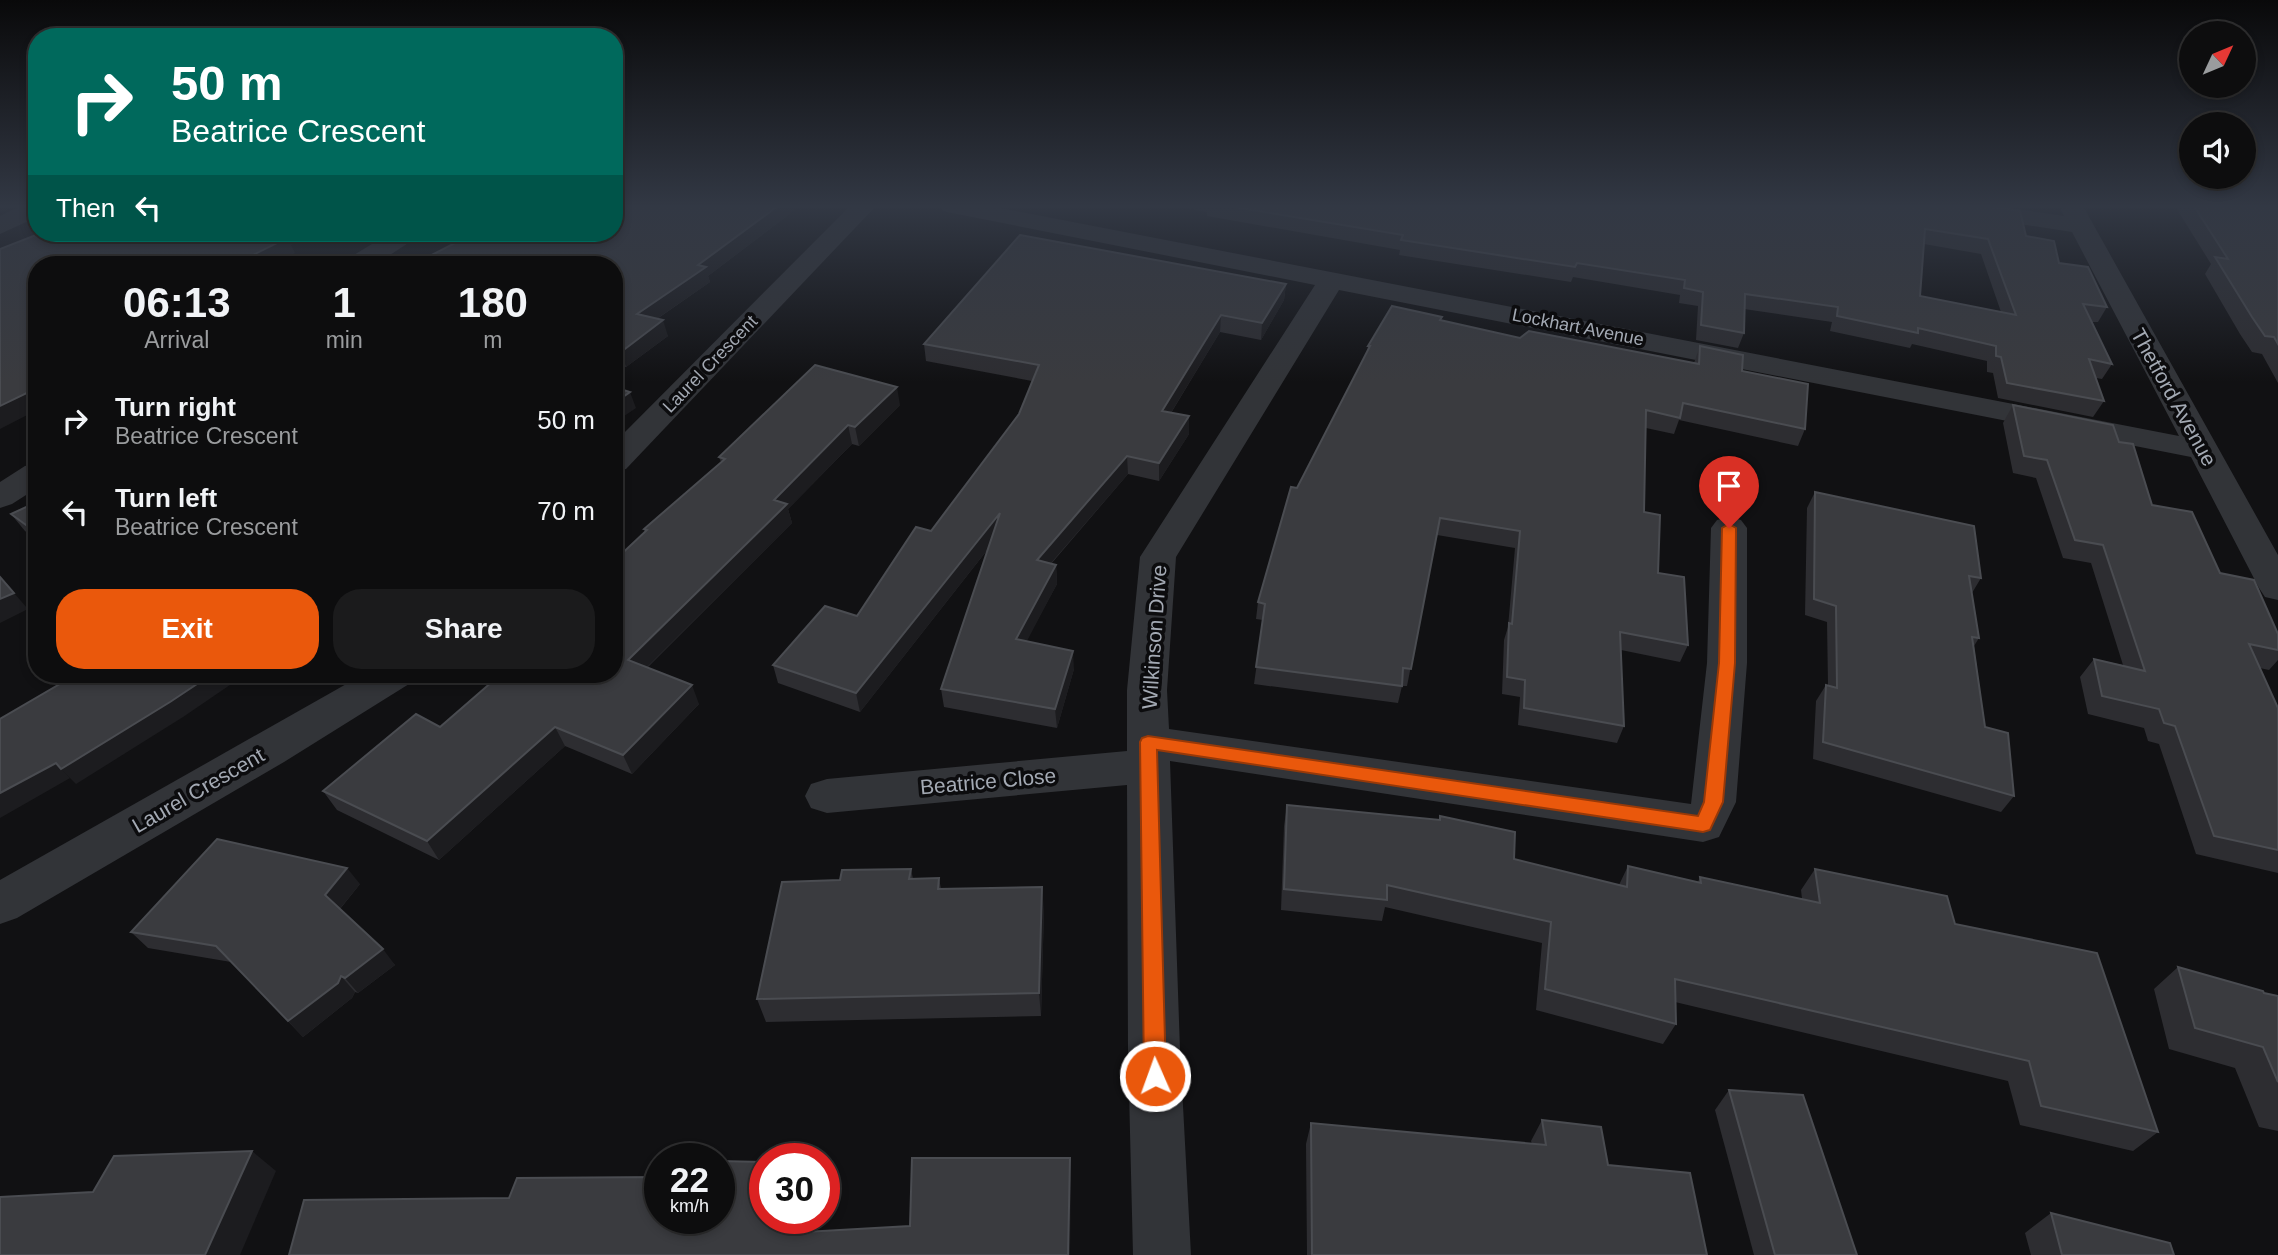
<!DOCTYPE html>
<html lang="en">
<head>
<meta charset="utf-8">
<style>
  body { margin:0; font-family:Helvetica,sans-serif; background:#1b1b1c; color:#f1f3f6; height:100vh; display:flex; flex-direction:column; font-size:26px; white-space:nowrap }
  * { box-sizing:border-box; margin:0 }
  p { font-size:23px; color:#9a9c9e }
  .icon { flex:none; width:38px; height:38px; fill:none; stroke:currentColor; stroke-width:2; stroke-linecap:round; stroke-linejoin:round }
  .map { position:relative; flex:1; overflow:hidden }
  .details { position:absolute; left:28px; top:256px; width:595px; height:427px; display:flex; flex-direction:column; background:#0d0d0e; border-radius:28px; box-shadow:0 4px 10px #0003,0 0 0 2px #2d2d2e }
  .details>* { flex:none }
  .hud { position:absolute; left:28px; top:28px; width:595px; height:214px; border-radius:28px; box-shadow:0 4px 10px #0003,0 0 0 2px #2d2d2e; background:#00695c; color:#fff; overflow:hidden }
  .needle { width:46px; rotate:46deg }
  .buttons { position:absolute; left:2179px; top:21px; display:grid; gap:14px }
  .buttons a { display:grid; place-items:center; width:77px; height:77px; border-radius:50%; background:#0d0d0e; box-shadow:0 4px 10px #0003,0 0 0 2px #2d2d2e; font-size:35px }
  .speed { position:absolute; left:644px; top:1143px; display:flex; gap:14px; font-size:35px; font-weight:700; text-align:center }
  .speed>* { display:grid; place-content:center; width:91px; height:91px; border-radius:50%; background:#0d0d0e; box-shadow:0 4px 10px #0003,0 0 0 2px #2d2d2e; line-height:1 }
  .speed small { font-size:18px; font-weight:400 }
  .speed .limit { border:10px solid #d22; background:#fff; color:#111 }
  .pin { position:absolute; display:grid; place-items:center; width:60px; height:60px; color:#fff; margin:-72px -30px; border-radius:50% 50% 50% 0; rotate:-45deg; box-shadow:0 0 7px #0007 }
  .pin .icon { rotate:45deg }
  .me { position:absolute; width:77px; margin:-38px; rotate:358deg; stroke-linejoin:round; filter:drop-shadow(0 0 5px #0008) }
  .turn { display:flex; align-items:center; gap:24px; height:147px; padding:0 28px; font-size:32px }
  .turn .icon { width:91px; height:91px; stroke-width:2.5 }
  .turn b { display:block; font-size:49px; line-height:60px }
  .then { display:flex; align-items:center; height:66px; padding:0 28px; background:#0003; gap:14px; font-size:26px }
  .eta { display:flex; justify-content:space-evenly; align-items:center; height:119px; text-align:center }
  .eta b { font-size:42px; font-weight:700; line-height:49px }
  .action { display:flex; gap:14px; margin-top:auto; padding:14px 28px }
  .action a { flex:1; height:80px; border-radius:28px; background:#ea580c; color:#fff; font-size:28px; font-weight:700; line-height:80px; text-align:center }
  .action a+a { background:#1b1b1c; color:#f1f3f6 }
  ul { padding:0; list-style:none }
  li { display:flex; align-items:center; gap:21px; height:91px; padding:0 28px }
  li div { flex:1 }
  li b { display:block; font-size:26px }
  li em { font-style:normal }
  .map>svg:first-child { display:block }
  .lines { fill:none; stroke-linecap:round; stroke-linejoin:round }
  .minor { fill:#323438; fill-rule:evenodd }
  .wall { fill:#2d2d31; fill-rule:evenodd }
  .shaded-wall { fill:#1c1c1f }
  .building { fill:#3a3b3f; stroke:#4a4c51; stroke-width:2; fill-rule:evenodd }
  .route { fill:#ea580c; stroke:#983908; stroke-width:2 }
  .labels { text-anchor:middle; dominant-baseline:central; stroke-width:7; stroke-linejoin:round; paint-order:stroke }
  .far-street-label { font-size:18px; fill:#a3a9b3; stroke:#0c0c0e }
  .street-label { font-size:21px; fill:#a3a9b3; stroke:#0c0c0e }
</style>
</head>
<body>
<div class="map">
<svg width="2278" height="1255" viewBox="0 0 2278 1255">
  <rect width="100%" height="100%" fill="#111113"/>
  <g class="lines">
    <g class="minor">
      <path d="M 20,206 L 37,206 L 37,217 L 0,234 L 0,216 Z"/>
      <path d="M 850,206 L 876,206 L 626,469 L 614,472 L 614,443 Z"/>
      <path d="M 940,206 L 990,206 L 2179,436 L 2072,232 L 1948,213 L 1939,211 L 1936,206 L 1997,206 L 2064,216 L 2059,206 L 2083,206 L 2278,555 L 2278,600 L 2265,597 L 2259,588 L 2191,457 L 1339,290 L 1176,557 L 1167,690 L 1169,729 L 1691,804 L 1707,663 L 1711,528 L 1717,520 L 1729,517 L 1741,520 L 1747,528 L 1747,663 L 1736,802 L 1719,837 L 1703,842 L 1170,761 L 1180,1050 L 1191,1255 L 1133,1255 L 1128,1050 L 1127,785 L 827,813 L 811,808 L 805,796 L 811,784 L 827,779 L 1127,751 L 1127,690 L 1140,557 L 1315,285 L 952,213 L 943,211 Z"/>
      <path d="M 390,233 L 420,233 L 416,238 L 376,264 L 345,264 L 349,258 Z"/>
      <path d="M 37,463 L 37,488 L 12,504 L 0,508 L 0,482 L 25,466 Z"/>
      <path d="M 364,674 L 415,674 L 409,684 L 284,762 L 17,918 L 0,924 L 0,880 Z"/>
    </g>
  </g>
  <g class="wall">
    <path d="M 30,206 L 37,206 L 37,216 Z"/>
    <path d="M 614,206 L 800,206 L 708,276 L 710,282 L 657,319 L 668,336 L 626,367 L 614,364 L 614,264 L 458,242 L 456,237 Z"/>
    <path d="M 1175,206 L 1985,206 L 2059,263 L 2107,307 L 2098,322 L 2092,322 L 2112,364 L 2102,379 L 2096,378 L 2104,401 L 2093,417 L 1998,398 L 1993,373 L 1987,372 L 1987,361 L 1912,344 L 1910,348 L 1830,331 L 1832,322 L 1744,309 L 1744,333 L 1738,348 L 1696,340 L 1698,306 L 1679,303 L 1680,295 L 1573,277 L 1571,282 L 1399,255 L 1400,250 L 1207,216 L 1207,212 ZM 1924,244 L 1981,254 L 2001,312 L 1920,296 Z"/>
    <path d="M 2175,206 L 2278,206 L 2278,383 L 2262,354 L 2252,352 L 2240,334 L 2205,274 L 2211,264 Z"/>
    <path d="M 1286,284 L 1284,300 L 1261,340 L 1220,332 L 1171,413 L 1189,416 L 1189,434 L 1159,481 L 1128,474 L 1051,564 L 1056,565 L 1057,584 L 1026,641 L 1074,669 L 1057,728 L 944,707 L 941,689 L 988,549 L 860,712 L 778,683 L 773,665 L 857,616 L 931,531 L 1019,414 L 1032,381 L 926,361 L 924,344 Z"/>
    <path d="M 1442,321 L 1520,338 L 1694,363 L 1700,346 L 1742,371 L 1805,429 L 1798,446 L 1679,420 L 1674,434 L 1646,428 L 1644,512 L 1658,573 L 1688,645 L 1680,662 L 1621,650 L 1624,726 L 1617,743 L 1518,725 L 1520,697 L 1502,694 L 1504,640 L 1508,627 L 1515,548 L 1437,535 L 1407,686 L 1402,686 L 1398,703 L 1254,684 L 1263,620 L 1256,619 L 1258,602 L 1297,488 L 1367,352 L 1368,346 Z"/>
    <path d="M 900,405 L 859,446 L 852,444 L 788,509 L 792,523 L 647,668 L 699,704 L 632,774 L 565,746 L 439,860 L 337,810 L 323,791 L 440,727 L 614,674 L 645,532 L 644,529 L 721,462 L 719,457 Z"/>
    <path d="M 2013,405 L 2119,442 L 2152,505 L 2278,634 L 2278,660 L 2269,670 L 2260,668 L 2278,708 L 2278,873 L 2196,854 L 2159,744 L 2148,741 L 2144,728 L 2088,714 L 2080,677 L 2094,659 L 2123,665 L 2091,563 L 2063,558 L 2036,478 L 2013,473 L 2003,423 Z"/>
    <path d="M 1815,492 L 1981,578 L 1972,593 L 1979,638 L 1974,646 L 1985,727 L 2014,796 L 2001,812 L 1813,759 L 1816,701 L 1826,685 L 1828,685 L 1827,622 L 1805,615 L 1807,508 Z"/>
    <path d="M 37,502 L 37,540 L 25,531 L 11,514 Z"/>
    <path d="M 1287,805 L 1619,885 L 1628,866 L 1698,882 L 1700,877 L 1802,899 L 1801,890 L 1815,869 L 1955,924 L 2158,1132 L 2133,1151 L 2020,1125 L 2008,1081 L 1675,1002 L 1676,1024 L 1663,1044 L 1536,1010 L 1542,943 L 1385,907 L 1382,921 L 1281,910 L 1284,826 Z"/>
    <path d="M 911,869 L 913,879 L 939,878 L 941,889 L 1044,910 L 1041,1016 L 766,1022 L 757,999 L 840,880 Z"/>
    <path d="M 360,884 L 340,909 L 395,965 L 358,993 L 355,992 L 352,998 L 303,1037 L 231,962 L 148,948 L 131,932 Z"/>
    <path d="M 2178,967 L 2264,993 L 2278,996 L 2278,1131 L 2259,1127 L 2235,1068 L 2169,1049 L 2154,989 Z"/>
    <path d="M 1729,1090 L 1857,1255 L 1754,1255 L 1715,1110 Z"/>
    <path d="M 1542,1120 L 1608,1165 L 1707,1255 L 1307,1255 L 1306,1144 L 1311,1123 L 1532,1144 L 1531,1141 Z"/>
    <path d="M 2051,1213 L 2174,1255 L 2031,1255 L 2025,1233 Z"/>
  </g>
  <g class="shaded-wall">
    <path d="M 0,206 L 15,206 L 0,213 Z"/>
    <path d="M 778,206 L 800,206 L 708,276 L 710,282 L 642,329 L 637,314 L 698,265 Z"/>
    <path d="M 277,233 L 318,233 L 291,245 L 295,253 L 274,264 L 235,264 L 273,234 Z"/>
    <path d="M 1286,284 L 1284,300 L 1261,340 L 1262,323 Z"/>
    <path d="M 1221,315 L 1220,332 L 1161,429 L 1162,411 Z"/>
    <path d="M 663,320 L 668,336 L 626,367 L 621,352 Z"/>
    <path d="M 897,387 L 900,405 L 859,446 L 855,427 Z"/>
    <path d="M 37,388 L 37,410 L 0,429 L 0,406 Z"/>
    <path d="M 630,392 L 636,408 L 614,423 L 614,403 Z"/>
    <path d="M 1189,416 L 1189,434 L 1159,481 L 1159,463 Z"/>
    <path d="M 848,425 L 852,444 L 788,509 L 792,523 L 635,679 L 628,660 L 774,500 Z"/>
    <path d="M 1127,456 L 1128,474 L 1038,578 L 1037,560 Z"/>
    <path d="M 1000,513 L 1002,531 L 860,712 L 856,693 Z"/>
    <path d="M 1056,565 L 1057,584 L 1018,658 L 1016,639 Z"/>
    <path d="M 14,593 L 28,609 L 0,623 L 0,599 Z"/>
    <path d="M 1073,651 L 1074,669 L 1057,728 L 1055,709 Z"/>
    <path d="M 212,674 L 246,674 L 183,717 L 76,784 L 61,769 Z"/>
    <path d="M 692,685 L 699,704 L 632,774 L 623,755 Z"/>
    <path d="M 555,727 L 565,746 L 439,860 L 427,841 Z"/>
    <path d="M 56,763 L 70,778 L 0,818 L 0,793 Z"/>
    <path d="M 347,868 L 360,884 L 338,911 L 325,895 Z"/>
    <path d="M 1042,887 L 1044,910 L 1041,1016 L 1039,993 Z"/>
    <path d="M 383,949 L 395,965 L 358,993 L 345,978 Z"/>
    <path d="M 341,976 L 355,992 L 352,998 L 303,1037 L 288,1021 Z"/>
    <path d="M 252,1151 L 276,1171 L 240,1255 L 205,1255 Z"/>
    <path d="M 1070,1158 L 1071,1179 L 1070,1255 L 1068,1255 Z"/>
    <path d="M 790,1218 L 804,1218 L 797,1252 L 787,1233 Z"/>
  </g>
  <g class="building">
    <path d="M 614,206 L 778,206 L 698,265 L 706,267 L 637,314 L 663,320 L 621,352 L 614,350 L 614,264 L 414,264 L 463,239 L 456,237 L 464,233 L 614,233 Z"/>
    <path d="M 1228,206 L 1985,206 L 2020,211 L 2026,236 L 2054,241 L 2059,263 L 2088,267 L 2107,307 L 2083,304 L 2112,364 L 2089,359 L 2104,401 L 2007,383 L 2001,357 L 1996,356 L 1996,346 L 1918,328 L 1918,333 L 1837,316 L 1838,307 L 1745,294 L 1744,333 L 1701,325 L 1703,292 L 1684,288 L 1685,280 L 1577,263 L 1575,267 L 1401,240 L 1403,235 ZM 1925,229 L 1988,239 L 2016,315 L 1920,296 Z"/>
    <path d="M 2194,206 L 2278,206 L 2278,344 L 2274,337 L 2265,336 L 2252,317 L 2215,257 L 2228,259 Z"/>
    <path d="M 41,233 L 277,233 L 273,234 L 287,238 L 235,264 L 37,264 L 37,388 L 0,406 L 0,249 Z"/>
    <path d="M 1020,235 L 1286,284 L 1262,323 L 1221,315 L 1162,411 L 1189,416 L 1159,463 L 1127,456 L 1037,560 L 1056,565 L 1016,639 L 1073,651 L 1055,709 L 941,689 L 1000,513 L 856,693 L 773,665 L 825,606 L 857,616 L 916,527 L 931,531 L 1019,414 L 1039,365 L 924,344 Z"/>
    <path d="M 1392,306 L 1442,317 L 1440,320 L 1520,338 L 1529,331 L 1699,364 L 1700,346 L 1743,355 L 1742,371 L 1808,384 L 1805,429 L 1683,403 L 1680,418 L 1646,410 L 1644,512 L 1660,515 L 1658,573 L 1684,577 L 1688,645 L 1620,632 L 1624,726 L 1524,708 L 1525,680 L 1507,677 L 1509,623 L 1512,624 L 1520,531 L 1440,518 L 1411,669 L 1403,668 L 1402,686 L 1256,667 L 1265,604 L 1258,602 L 1291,487 L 1297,488 L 1370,346 L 1368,346 Z"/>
    <path d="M 815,365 L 897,387 L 855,427 L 848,425 L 774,500 L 787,504 L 628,660 L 692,685 L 623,755 L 555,727 L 427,841 L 323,791 L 416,714 L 440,727 L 501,674 L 614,674 L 614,561 L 647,530 L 644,529 L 725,459 L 719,457 Z"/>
    <path d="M 614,387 L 630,392 L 614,403 Z"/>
    <path d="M 2013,405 L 2113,425 L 2119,442 L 2133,444 L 2152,505 L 2192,512 L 2220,573 L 2254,580 L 2278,634 L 2278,650 L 2249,644 L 2278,708 L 2278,850 L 2214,836 L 2175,726 L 2164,723 L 2159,709 L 2102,696 L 2094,659 L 2145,671 L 2103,545 L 2075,540 L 2047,460 L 2024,456 Z"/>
    <path d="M 1815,492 L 1974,526 L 1981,578 L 1969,576 L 1979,638 L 1972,637 L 1985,727 L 2008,733 L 2014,796 L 1823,742 L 1826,685 L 1837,688 L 1836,606 L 1814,599 Z"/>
    <path d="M 37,502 L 37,533 L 11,514 Z"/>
    <path d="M 0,577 L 14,593 L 0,599 Z"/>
    <path d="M 77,674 L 212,674 L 170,702 L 61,769 L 56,763 L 0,793 L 0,719 Z"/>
    <path d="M 1287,805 L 1440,820 L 1440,816 L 1515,832 L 1514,859 L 1627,887 L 1628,866 L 1701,883 L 1700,877 L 1820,903 L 1815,869 L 1947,896 L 1955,924 L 2097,953 L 2158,1132 L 2041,1106 L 2029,1061 L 1675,979 L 1676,1024 L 1545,989 L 1551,922 L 1387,885 L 1387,900 L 1284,889 Z"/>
    <path d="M 217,839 L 347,868 L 325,895 L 383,949 L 345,978 L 341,976 L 338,983 L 288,1021 L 216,946 L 131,932 Z"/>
    <path d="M 911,869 L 909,879 L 939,878 L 938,889 L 1042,887 L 1039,993 L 757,999 L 782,882 L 840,880 L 842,870 Z"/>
    <path d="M 2178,967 L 2263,991 L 2264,993 L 2278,996 L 2278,1082 L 2263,1047 L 2195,1028 Z"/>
    <path d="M 1729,1090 L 1803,1095 L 1857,1255 L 1775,1255 Z"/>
    <path d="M 1542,1120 L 1601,1127 L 1608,1165 L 1690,1173 L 1707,1255 L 1312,1255 L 1311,1123 L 1546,1145 Z"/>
    <path d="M 252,1151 L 205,1255 L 0,1255 L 0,1197 L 93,1192 L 114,1156 Z"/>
    <path d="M 912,1158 L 1070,1158 L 1068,1255 L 289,1255 L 304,1200 L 509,1198 L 517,1178 L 660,1177 L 660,1218 L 719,1218 L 719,1161 L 765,1162 L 765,1218 L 790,1218 L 787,1233 L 910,1226 Z"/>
    <path d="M 2051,1213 L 2170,1243 L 2174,1255 L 2062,1255 Z"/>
  </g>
  <linearGradient id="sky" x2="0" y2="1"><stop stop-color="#09090a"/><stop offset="0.54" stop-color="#323844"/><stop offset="1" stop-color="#323844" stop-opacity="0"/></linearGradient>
  <rect width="2278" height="382" fill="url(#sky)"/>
  <path class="route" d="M 1729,524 L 1736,528 L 1735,663 L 1723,802 L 1710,830 L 1703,832 L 1157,750 L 1166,1076 L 1162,1083 L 1155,1086 L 1147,1083 L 1144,1076 L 1140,742 L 1142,738 L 1148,736 L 1698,816 L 1704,802 L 1719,663 L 1722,528 Z"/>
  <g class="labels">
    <g class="far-street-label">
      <text transform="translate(1578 327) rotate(11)">Lockhart Avenue</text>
      <text transform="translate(710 364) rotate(-46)">Laurel Crescent</text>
    </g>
    <g class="street-label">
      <text transform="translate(2174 397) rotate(61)">Thetford Avenue</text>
      <text transform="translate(1154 637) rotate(-86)">Wilkinson Drive</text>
      <text transform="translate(988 781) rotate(-5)">Beatrice Close</text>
      <text transform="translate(198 790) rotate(-30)">Laurel Crescent</text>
    </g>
  </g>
</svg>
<div class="buttons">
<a><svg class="needle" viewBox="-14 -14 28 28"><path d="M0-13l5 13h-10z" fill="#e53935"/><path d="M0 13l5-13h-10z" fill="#9a9c9e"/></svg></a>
<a><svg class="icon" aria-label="sound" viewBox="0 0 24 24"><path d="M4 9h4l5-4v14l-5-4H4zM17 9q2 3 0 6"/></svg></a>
</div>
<div class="speed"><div>22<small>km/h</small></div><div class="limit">30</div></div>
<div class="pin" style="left:1729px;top:528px;background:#d93025"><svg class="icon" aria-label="arrive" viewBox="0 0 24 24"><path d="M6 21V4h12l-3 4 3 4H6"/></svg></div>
<svg class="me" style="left:1155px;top:1076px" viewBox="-20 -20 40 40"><circle r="17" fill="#ea580c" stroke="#fff" stroke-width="3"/><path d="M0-11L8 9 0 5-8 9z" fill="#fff"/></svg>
<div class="hud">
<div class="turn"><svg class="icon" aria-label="right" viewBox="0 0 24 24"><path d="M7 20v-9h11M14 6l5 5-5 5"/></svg><div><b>50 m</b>Beatrice Crescent</div></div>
<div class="then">Then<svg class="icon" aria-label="left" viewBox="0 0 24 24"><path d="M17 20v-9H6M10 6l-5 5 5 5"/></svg></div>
</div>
<section class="details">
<div class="eta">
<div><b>06:13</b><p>Arrival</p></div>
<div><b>1</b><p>min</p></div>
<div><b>180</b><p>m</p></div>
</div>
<ul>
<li><svg class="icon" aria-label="right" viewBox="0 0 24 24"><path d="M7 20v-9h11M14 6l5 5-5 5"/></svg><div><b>Turn right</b><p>Beatrice Crescent</p></div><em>50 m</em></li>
<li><svg class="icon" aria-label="left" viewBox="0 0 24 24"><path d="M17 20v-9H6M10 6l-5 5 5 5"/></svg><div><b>Turn left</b><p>Beatrice Crescent</p></div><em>70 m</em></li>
</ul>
<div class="action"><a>Exit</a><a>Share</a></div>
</section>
</div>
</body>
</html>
